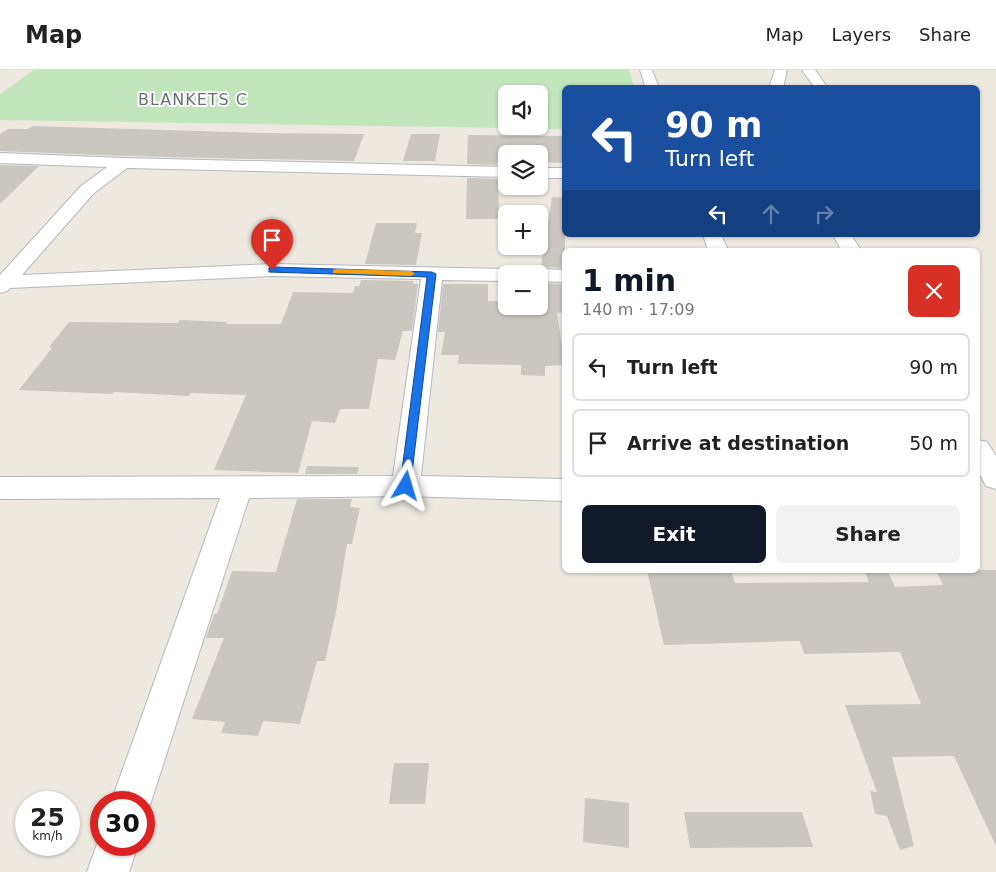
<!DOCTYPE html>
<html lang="en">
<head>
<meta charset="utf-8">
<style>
  body { margin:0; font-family:"DejaVu Sans",sans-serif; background:#f2f2f2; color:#222; height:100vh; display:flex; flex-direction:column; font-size:19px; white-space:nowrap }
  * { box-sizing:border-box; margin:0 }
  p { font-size:16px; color:#767676 }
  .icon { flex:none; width:28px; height:28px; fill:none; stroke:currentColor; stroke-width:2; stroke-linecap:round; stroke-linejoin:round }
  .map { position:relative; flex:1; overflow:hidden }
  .side { position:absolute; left:562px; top:178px; width:418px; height:325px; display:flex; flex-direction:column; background:#fff; border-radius:8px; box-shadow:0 1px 4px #0004 }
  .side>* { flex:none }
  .top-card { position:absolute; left:562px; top:15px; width:418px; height:152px; border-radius:8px; box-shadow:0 1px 4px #0004; background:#1a4fa0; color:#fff; overflow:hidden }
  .tools { position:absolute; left:498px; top:15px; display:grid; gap:10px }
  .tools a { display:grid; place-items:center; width:50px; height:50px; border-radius:8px; background:#fff; box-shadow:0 1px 4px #0004; font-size:25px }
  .speed { position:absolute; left:15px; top:721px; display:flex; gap:10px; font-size:25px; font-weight:700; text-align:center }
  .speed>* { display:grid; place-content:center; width:65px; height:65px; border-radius:50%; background:#fff; box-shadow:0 1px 4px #0004; line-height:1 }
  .speed small { font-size:12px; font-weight:400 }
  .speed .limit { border:8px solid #d22; background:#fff; color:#111 }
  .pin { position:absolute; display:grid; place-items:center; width:42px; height:42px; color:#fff; margin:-51px -21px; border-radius:50% 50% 50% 0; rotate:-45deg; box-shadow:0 0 5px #0007 }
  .pin .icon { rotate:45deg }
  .me { position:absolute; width:55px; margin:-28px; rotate:7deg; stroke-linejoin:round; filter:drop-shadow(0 0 4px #0008) }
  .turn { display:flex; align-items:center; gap:18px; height:105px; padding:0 20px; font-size:22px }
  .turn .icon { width:65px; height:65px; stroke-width:2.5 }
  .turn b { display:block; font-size:35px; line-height:42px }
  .lanes { display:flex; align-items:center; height:48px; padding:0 20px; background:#0003; justify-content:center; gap:25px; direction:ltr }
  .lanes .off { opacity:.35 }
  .round { display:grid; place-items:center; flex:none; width:52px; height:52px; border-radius:8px; background:#f2f2f2 }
  .overview { display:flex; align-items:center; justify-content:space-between; height:85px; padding:0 20px }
  h1 { font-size:30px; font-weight:800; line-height:38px; color:#111827 }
  .action { display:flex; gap:10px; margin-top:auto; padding:10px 20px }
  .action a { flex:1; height:58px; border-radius:8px; background:#111827; color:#fff; font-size:20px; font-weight:800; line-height:58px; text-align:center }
  .action a+a { background:#f2f2f2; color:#222 }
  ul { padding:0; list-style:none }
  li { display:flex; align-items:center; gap:15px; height:68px; margin:0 10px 8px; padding:0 10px; border:2px solid #e0e0e0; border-radius:8px }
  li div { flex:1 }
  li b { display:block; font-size:19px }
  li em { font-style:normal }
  header { display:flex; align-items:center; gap:30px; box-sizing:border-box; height:70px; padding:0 25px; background:#fff; border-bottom:1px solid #e0e0e0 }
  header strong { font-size:24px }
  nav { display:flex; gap:28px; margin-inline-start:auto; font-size:18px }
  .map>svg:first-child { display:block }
  .green { fill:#c2e6bc; fill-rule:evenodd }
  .building { fill:#cac6c0 }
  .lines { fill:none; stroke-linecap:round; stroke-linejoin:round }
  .street-casing { stroke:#b4b8bc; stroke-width:2 }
  .street { fill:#fff; fill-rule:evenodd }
  .route { fill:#1a73e8; stroke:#114b97 }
  .slow { fill:#f59e0b }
  .labels { text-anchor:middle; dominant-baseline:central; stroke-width:4; stroke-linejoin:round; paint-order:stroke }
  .far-quarter-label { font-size:16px; letter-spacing:1px; fill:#6a7175; stroke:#fff }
</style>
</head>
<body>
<header>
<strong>Map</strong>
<nav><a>Map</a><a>Layers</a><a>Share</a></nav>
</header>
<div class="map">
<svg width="996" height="802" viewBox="0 0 996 802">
  <rect width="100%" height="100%" fill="#ede9e1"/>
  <path class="green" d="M 34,0 L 629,0 L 634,17 L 565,18 L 565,59 L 0,50 L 0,24 ZM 506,24 L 539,24 L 539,56 L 506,56 Z"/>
  <g class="building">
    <path d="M 33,56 L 262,63 L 364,64 L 354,91 L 123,86 L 0,81 L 0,64 L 8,59 L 28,59 Z"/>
    <path d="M 411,64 L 440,64 L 435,91 L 403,91 Z"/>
    <path d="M 468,65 L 565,66 L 565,93 L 539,92 L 539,84 L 506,84 L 506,92 L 497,92 L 497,95 L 467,94 Z"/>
    <path d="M 0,95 L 39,96 L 0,134 Z"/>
    <path d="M 467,108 L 498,109 L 499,149 L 466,149 Z"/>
    <path d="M 552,127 L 565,128 L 565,198 L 541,197 L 543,183 L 510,183 L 511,176 L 539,176 L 539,160 L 547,160 Z"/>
    <path d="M 376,153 L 417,153 L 415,163 L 422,163 L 416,195 L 365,194 Z"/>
    <path d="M 361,210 L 413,211 L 413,214 L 418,214 L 412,261 L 403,261 L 395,290 L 378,289 L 369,339 L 340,339 L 335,353 L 312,351 L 298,403 L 214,400 L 246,325 L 191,323 L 189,326 L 114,322 L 112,324 L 19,320 L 52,278 L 49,277 L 69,252 L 178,253 L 180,250 L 227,252 L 226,254 L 281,254 L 293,222 L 353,223 L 355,216 L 359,216 Z"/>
    <path d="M 539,213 L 565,214 L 565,242 L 557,243 L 565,295 L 545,296 L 545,306 L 521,305 L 521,295 L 458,294 L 459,285 L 441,285 L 445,262 L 438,262 L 443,214 L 488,214 L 488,231 L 506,231 L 506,236 L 539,236 Z"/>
    <path d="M 307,396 L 359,397 L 357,404 L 305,404 Z"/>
    <path d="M 297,429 L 352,429 L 350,437 L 360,438 L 352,474 L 347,474 L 336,542 L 325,591 L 317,591 L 300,654 L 263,651 L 258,666 L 221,663 L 225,652 L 192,649 L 224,568 L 206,568 L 214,544 L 217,544 L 232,501 L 276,502 Z"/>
    <path d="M 647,500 L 731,500 L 735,513 L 869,512 L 864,500 L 887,500 L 895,517 L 943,515 L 936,500 L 996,500 L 996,776 L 954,686 L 892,687 L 914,776 L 900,780 L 887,746 L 875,744 L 870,721 L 877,722 L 845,635 L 921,634 L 900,582 L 804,584 L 800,571 L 664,575 Z"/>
    <path d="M 394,693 L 429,693 L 425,734 L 389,734 Z"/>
    <path d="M 585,728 L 629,733 L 629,778 L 583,772 Z"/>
    <path d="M 684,742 L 802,742 L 813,777 L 690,778 Z"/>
  </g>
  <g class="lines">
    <defs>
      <g id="street">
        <path d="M 640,0 L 652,0 L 659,18 L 646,18 Z"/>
        <path d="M 775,0 L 787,0 L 783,18 L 769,18 Z"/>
        <path d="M 802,0 L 815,0 L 828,18 L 815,18 Z"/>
        <path d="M 0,83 L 123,88 L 506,97 L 506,107 L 127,98 L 93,124 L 22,205 L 272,194 L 506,199 L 513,201 L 515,204 L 506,204 L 506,211 L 442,210 L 421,406 L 565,409 L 565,431 L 406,426 L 249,428 L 151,732 L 144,747 L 144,732 L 111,732 L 220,428 L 0,429 L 0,407 L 393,406 L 421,209 L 272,206 L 10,218 L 7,221 L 0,223 L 0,205 L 81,116 L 107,97 L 0,93 Z"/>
        <rect x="539" y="98" width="26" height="10"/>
        <path d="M 703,165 L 721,165 L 728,180 L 708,180 Z"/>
        <path d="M 833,165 L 851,165 L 861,180 L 841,180 Z"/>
        <path d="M 539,199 L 565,200 L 565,212 L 539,211 L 539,204 L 530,204 L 532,201 Z"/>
        <path d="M 978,370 L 987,372 L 996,386 L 996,419 L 986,416 L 978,401 Z"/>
        <path d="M 101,763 L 101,775 L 138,775 L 129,802 L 87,802 Z"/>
      </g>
    </defs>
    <use href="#street" class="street-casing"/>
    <use href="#street" class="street"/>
  </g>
  <path class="route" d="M 272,197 L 432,202 L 436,204 L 410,419 L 402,419 L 400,416 L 427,207 L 269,202 L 269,198 Z"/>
  <path class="slow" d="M 336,199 L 411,201 L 415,204 L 411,206 L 333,203 L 333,200 Z"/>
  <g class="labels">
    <g class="far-quarter-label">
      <text x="193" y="29">BLANKETS C</text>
    </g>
  </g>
</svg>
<div class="tools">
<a><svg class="icon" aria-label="sound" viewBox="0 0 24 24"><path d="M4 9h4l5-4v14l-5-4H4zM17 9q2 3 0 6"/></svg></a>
<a><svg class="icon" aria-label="layers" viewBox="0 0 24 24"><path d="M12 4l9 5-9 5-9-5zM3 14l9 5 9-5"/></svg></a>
<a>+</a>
<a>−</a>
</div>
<div class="speed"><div>25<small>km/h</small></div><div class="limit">30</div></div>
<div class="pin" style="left:272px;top:200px;background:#d93025"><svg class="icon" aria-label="arrive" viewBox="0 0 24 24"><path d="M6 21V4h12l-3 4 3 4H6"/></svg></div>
<svg class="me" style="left:406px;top:416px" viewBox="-20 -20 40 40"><path d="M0-17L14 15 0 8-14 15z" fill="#1a73e8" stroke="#fff" stroke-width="4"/></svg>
<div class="top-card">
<div class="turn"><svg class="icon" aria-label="left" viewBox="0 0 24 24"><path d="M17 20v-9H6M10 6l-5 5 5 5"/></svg><div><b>90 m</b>Turn left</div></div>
<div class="lanes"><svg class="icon" aria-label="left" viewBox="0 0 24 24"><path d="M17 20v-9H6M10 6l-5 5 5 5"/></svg><svg class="icon off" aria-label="ahead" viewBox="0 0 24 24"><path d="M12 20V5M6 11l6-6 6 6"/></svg><svg class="icon off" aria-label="right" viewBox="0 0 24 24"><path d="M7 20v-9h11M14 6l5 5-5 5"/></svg></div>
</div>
<section class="side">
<div class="overview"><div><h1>1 min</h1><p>140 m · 17:09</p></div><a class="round" style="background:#d93025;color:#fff"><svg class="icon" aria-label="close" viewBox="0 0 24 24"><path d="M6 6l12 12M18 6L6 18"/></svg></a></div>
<ul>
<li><svg class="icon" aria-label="left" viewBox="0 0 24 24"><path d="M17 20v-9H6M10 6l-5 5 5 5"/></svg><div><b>Turn left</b></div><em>90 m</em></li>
<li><svg class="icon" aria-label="arrive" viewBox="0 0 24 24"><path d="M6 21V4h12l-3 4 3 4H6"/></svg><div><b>Arrive at destination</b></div><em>50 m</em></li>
</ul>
<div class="action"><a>Exit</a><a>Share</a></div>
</section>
</div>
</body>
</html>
